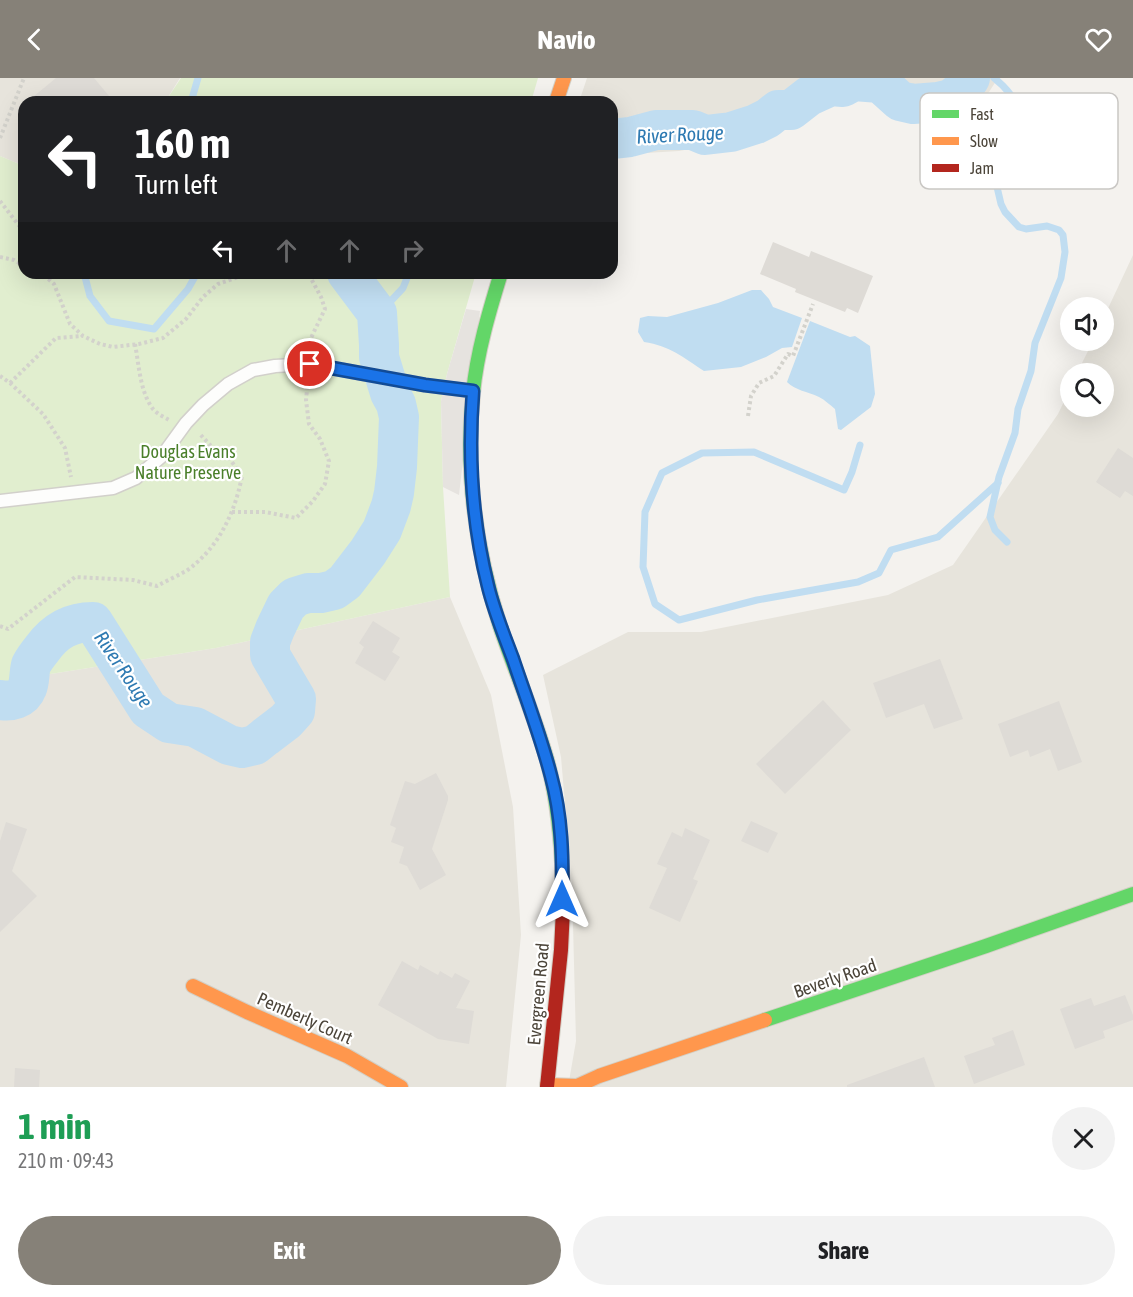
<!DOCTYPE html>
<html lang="en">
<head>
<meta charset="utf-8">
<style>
  body { margin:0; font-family:"Asap Condensed",sans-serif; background:#f2f2f2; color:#202124; height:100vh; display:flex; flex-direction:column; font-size:22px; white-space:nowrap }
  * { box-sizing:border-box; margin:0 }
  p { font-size:20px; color:#757577 }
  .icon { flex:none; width:33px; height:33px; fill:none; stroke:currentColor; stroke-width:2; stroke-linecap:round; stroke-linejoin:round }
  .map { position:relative; height:1009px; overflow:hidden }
  .sheet { display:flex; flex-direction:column; background:#fff; flex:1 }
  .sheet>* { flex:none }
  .hud { position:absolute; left:18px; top:18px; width:600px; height:183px; border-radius:18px; box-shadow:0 6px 24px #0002; background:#202124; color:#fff; overflow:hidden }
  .fabs { position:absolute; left:1060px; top:219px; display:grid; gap:12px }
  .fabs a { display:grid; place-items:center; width:54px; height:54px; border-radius:50%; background:#fff; box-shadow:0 6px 24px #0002; font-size:30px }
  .pin { position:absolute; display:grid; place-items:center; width:51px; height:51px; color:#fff; margin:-26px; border:3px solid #fff; border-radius:50%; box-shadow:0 2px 6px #0007 }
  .me { position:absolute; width:66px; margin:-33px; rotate:0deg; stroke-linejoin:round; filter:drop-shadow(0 0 4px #0008) }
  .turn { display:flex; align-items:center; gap:21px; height:126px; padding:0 18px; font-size:27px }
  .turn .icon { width:78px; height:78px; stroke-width:2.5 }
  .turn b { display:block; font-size:42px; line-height:51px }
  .lanes { display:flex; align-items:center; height:57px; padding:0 18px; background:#0003; justify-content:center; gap:30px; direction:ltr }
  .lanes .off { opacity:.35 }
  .round { display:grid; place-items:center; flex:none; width:63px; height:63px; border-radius:32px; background:#f2f2f2 }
  .summary { display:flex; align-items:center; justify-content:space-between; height:102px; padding:0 18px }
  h1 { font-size:36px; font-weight:700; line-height:45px; color:#1e9e55 }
  .action { display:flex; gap:12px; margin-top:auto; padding:12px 18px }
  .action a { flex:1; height:69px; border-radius:36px; background:#868178; color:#fff; font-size:24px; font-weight:700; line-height:69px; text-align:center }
  .action a+a { background:#f2f2f2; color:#202124 }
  header { display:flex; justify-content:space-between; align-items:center; height:78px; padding:0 18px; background:#868178; color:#fff; font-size:27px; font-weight:700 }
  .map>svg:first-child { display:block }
  .residential { fill:#e7e4dc }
  .green { fill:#e1eecf }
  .parking { fill:#e6e3df }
  .water { fill:#c0ddf1 }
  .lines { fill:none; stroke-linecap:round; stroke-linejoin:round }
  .stream { stroke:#c0ddf1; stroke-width:7 }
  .river { stroke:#c0ddf1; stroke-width:40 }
  .building { fill:#dedbd6 }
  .lane-casing { stroke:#d2d0cb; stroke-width:15 }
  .fast-casing { stroke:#d3cfc5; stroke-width:16 }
  .slow-casing { stroke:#d3cfc5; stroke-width:16 }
  .jam-casing { stroke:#d3cfc5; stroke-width:16 }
  .path { stroke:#d3d2cc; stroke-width:4; stroke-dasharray:3 3; stroke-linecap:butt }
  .lane { stroke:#fdfdfc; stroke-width:12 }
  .fast { stroke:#63d668; stroke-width:14 }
  .slow { stroke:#ff974d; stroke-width:14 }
  .jam { stroke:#b3261e; stroke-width:14 }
  .route-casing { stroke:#114b97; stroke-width:15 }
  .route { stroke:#1a73e8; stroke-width:10 }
  .labels { text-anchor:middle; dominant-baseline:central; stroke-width:4.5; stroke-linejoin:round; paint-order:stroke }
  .park-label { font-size:18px; fill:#4a7f2a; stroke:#fff }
  .street-label { font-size:18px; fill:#4b4439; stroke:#fff }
  .water-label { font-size:20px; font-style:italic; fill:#2e7ab2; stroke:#fff }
  .key { fill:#fff; stroke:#c9c7c4; stroke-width:1.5 }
  .key-label { font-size:16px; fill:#4b4439 }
</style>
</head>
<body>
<header><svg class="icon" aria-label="back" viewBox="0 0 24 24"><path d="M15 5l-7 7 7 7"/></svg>Navio<svg class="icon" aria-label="heart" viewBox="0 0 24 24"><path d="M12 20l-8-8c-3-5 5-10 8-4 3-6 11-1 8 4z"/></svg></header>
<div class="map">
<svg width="1133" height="1009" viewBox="0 0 1133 1009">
  <rect width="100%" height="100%" fill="#f4f2ee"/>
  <g class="residential">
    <path d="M 0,0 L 180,0 L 165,24 L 24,24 L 24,88 L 0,78 Z"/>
    <path d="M 587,0 L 998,0 L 989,14 L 965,33 L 942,41 L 921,44 L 895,32 L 877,16 L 862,15 L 835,22 L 794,43 L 742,61 L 679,73 L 612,77 L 612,24 L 579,24 Z"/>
    <path d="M 1133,177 L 1133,1009 L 568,1009 L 576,963 L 572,808 L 561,679 L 543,597 L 628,554 L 701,554 L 888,517 L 953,487 L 1058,336 L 1071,309 L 1071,328 L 1104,328 L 1104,296 L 1077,295 L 1093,263 L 1104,262 L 1104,239 Z"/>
    <path d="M 450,519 L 491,617 L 513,729 L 521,857 L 506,1009 L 0,1009 L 0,622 L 44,597 L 216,570 Z"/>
  </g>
  <g class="green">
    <path d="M 181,0 L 538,0 L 531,24 L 165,24 Z"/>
    <path d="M 0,78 L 24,88 L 24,195 L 476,195 L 447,296 L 441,323 L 443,409 L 450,519 L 216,570 L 44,597 L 0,622 Z"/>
  </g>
  <path class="parking" d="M 466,231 L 480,233 L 459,417 L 443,409 L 441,323 L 447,296 Z"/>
  <g class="water">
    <path d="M 752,212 L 761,212 L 769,221 L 773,229 L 802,240 L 792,269 L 782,270 L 766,279 L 741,289 L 704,293 C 683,279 670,268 644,264 L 638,254 L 640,240 L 648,238 L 667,239 L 718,225 Z"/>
    <path d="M 810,243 L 850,259 L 855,258 L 870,268 L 875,316 L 871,329 L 841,352 L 838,351 L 835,331 C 830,327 825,322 819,319 C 807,313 796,313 787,304 Z"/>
  </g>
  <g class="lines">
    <g class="stream">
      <path d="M 994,0 C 1007,10 1018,25 1023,41 L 1013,60 L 999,76 L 997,86 L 997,109 L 1001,126 L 1005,134 L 1019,149 L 1026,151 L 1047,148 L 1059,152 L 1063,157 L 1065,174 L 1061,200 L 1035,265 L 1031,293 L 1018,331 L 1015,355 L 999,399 L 990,439 L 995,452 L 1007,464"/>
      <path d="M 191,24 L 198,0"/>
      <path d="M 84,195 L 90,218 L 109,243 L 154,251 L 188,211 L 197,195"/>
      <path d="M 377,235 L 389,225 L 403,210 L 409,195"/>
      <path d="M 860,367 L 852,394 L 844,412 L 754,374 L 702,375 L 662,395 L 645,434 L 643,489 L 655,526 L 679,542 L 757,522 L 858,504 L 879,495 L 891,472 L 938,459 L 998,405"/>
    </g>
    <g class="river">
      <path d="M 612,61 L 630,59 L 656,52 L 693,52 L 705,57 L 731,54 L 756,46 L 768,40 L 778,32 L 791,32 L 809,18 L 831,8 L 843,9 L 854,3 L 880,5 L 900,23 L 913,26 L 938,24 L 951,21 L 961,13 L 970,0"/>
      <path d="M 0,622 C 11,624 23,621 27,610 C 30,603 29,594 31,587 C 34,581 38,576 42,571 C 55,553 70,544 93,544 L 148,631 L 169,645 L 195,649 L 229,667 L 242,670 L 255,667 L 265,659 L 286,643 L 295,633 L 296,621 L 270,577 L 270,564 L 275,551 L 286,528 L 295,519 L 308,515 L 321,515 L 334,512 L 345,504 L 368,474 L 382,452 L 391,428 L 394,415 L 397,389 L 399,339 L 396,326 L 390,315 L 379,279 L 379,267 L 377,235 L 347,195"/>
    </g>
  </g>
  <g class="building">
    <path d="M 56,0 L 94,0 L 114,24 L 27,24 Z"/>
    <path d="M 773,164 L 809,179 L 811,173 L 873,198 L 858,235 L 847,230 L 845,234 L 795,214 L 796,211 L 760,196 Z"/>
    <path d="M 1118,370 L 1133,380 L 1133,418 L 1125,413 L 1120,420 L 1096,404 Z"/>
    <path d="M 373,543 L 400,560 L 392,574 L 400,579 L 385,603 L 355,585 L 364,569 L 359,565 Z"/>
    <path d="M 940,581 L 963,641 L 934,651 L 924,626 L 886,640 L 873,605 Z"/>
    <path d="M 823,622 L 851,652 L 785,716 L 756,686 Z"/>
    <path d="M 1059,623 L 1082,684 L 1058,693 L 1050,671 L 1030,679 L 1028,672 L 1010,679 L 998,646 Z"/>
    <path d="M 436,695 L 448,718 L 448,722 L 432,771 L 446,797 L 420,812 L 407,788 L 399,785 L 404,769 L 391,764 L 396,750 L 390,747 L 405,703 L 415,706 Z"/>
    <path d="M 751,743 L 778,755 L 768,775 L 741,763 Z"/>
    <path d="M 6,744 L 27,751 L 12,793 L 37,818 L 0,854 L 0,763 Z"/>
    <path d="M 685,750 L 710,762 L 693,801 L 698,803 L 680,844 L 649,830 L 667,790 L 657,786 L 672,754 L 682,759 Z"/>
    <path d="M 402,883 L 418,892 L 420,887 L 438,897 L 440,893 L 452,900 L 455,895 L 470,903 L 456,930 L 474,933 L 469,966 L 438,961 L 378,927 Z"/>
    <path d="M 1125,917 L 1133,937 L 1133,942 L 1103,953 L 1105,960 L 1075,971 L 1060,931 L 1091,920 L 1094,928 Z"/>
    <path d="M 1013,952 L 1025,987 L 974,1006 L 964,978 L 995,967 L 992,960 Z"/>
    <path d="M 924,979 L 935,1009 L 847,1009 L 847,1007 Z"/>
    <path d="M 15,990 L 40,992 L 39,1009 L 14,1009 Z"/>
  </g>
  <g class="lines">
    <defs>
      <path id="lane" d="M 0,423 L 113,410 L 136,400 L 162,378 L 186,345 L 203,327 L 228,306 L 253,292 L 275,288 L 310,286 L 425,307 L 472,313"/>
      <g id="fast">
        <path d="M 501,195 C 489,234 477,274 473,315 C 465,393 476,473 500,548 C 515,593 534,636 547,682 C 556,715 560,750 562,785"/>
        <path d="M 765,942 L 986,868 L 1133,816"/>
      </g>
      <g id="slow">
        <path d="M 556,24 L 564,0"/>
        <path d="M 193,908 L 247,934 L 347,978 L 401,1009"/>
        <path d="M 547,1007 L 577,1008 L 599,998 L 765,942"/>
      </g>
      <path id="jam" d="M 547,1009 L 561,872 L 563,831 L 562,785"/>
    </defs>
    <use href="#lane" class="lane-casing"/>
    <use href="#fast" class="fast-casing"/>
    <use href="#slow" class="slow-casing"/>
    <use href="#jam" class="jam-casing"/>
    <g class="path">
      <path d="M 0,60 L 24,0"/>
      <path d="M 0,123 L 24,154"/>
      <path d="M 0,179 L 14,182 L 24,188"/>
      <path d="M 38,195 L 46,199 L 54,206 L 70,246 L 83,258 L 100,266 L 113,269 L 139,266 L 163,260 L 186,241 L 203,219 L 218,206 L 250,195"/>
      <path d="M 135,266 C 139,287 140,314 153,331 C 157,336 164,339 169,342"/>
      <path d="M 307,270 L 307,268 L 325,231 L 321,219 L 308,195"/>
      <path d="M 0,298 L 10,305 L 43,336 L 65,370 L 71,399"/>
      <path d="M 10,305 L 56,260 L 83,258"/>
      <path d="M 748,338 L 751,318 L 759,305 L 774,298 L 788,276 L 793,278 L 813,226"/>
      <path d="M 232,434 L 265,434 L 296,440 L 313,423 L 325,406 L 329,383 L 320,361 L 309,346 L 306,322 L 308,302"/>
      <path d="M 0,548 L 8,551 L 75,499 L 133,502 L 157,508 C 166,503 177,498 186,493 C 218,471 235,435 242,398 L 227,377 L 210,367 L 199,355"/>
    </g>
    <use href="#lane" class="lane"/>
    <use href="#fast" class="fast"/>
    <use href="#slow" class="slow"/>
    <use href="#jam" class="jam"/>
  </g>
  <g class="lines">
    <defs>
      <path id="route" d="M 310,286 L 425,307 L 473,313 C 468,378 472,444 488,508 C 494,533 504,557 513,581 C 526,620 541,659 551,698 C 562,738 563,780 562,821"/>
    </defs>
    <use href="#route" class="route-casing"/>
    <use href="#route" class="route"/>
  </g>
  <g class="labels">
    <g class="park-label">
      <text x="188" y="373">Douglas Evans<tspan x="188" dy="21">Nature Preserve</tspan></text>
    </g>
    <g class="street-label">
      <text transform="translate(835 900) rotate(-19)">Beverly Road</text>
      <text transform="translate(538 916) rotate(-85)">Evergreen Road</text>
      <text transform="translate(305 940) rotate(24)">Pemberly Court</text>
    </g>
    <g class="water-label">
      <text transform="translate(680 56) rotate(-3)">River Rouge</text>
      <text transform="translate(124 591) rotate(56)">River Rouge</text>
    </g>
  </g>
  <rect x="920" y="15" width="198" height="96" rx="9" class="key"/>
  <rect x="932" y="32" width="27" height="8" fill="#63d668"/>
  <rect x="932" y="59" width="27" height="8" fill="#ff974d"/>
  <rect x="932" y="86" width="27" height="8" fill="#b3261e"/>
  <g class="key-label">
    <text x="970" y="42">Fast</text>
    <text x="970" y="69">Slow</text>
    <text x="970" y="96">Jam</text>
  </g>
</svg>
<div class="fabs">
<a><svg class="icon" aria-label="sound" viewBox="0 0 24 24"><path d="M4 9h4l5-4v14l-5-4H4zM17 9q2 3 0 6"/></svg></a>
<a><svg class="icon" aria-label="search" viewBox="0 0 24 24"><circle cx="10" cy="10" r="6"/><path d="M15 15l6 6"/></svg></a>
</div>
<div class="pin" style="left:310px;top:286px;background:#d93025"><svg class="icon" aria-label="arrive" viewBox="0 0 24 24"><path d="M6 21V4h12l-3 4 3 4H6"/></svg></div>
<svg class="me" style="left:562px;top:821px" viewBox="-20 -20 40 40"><path d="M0-17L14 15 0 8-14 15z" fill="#1a73e8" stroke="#fff" stroke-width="4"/></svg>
<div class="hud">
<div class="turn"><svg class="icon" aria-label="left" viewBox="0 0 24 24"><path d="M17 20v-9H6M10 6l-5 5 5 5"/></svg><div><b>160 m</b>Turn left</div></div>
<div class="lanes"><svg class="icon" aria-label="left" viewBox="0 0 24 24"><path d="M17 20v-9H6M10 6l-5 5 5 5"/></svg><svg class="icon off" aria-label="ahead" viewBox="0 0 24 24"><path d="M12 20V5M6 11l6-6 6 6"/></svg><svg class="icon off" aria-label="ahead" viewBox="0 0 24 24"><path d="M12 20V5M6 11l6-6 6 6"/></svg><svg class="icon off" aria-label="right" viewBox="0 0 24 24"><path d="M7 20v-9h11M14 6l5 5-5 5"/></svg></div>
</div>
</div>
<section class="sheet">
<div class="summary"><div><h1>1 min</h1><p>210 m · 09:43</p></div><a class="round"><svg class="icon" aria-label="close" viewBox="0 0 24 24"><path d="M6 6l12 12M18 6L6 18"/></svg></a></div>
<div class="action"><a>Exit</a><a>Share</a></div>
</section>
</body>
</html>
